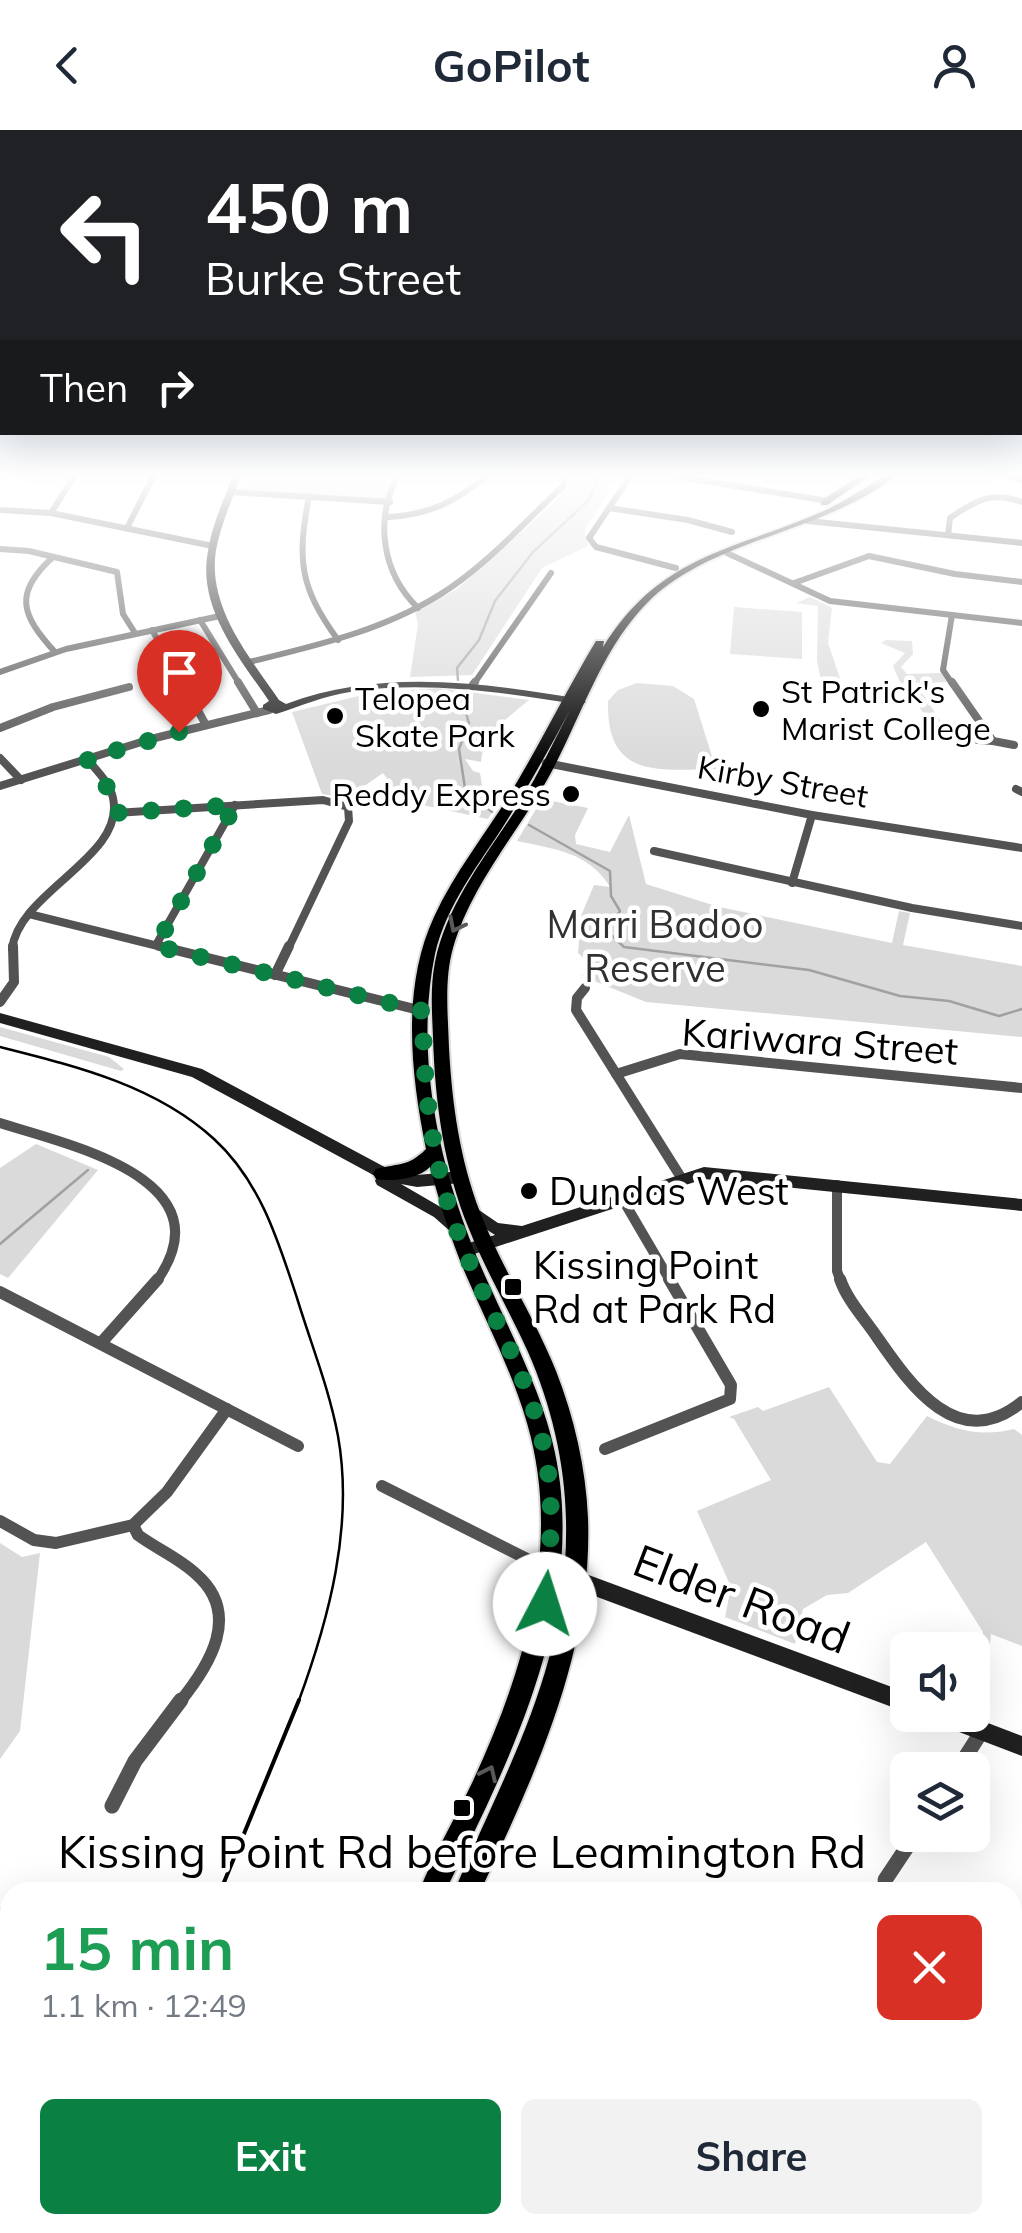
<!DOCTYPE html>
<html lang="en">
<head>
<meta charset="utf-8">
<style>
  body { margin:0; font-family:Mulish,sans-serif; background:#f2f2f3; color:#1f2937; height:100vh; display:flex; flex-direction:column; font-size:38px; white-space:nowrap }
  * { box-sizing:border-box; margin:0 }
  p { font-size:32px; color:#747a83 }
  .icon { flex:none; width:55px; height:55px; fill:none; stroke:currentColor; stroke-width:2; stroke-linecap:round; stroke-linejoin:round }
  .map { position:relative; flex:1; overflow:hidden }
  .side { position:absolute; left:0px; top:1752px; width:1022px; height:352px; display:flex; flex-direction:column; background:#fff; border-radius:30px 30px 0 0; box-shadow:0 10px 40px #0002 }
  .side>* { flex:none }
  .guide { position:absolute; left:0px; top:0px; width:1022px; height:305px; box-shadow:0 10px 40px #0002; background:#202124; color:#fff; overflow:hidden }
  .controls { position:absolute; left:890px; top:1502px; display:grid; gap:20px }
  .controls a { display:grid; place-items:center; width:100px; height:100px; border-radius:15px; background:#fff; box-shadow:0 10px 40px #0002; font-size:50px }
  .pin { position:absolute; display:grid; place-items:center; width:85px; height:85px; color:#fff; margin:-102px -42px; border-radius:50% 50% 50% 0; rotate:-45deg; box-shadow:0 0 10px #0007 }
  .pin .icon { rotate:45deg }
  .me { position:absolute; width:110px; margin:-55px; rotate:5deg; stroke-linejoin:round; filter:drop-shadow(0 0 8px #0008) }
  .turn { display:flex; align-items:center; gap:35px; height:210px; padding:0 40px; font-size:45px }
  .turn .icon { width:130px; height:130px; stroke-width:2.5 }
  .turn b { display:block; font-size:70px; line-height:85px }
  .then { display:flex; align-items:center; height:95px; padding:0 40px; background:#0003; gap:20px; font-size:38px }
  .round { display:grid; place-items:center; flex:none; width:105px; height:105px; border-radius:15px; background:#f2f2f3 }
  .head { display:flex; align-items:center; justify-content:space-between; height:170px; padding:0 40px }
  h1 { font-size:60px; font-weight:700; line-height:75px; color:#1e9e55 }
  .action { display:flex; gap:20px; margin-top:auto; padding:20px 40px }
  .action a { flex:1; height:115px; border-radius:15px; background:#0b8043; color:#fff; font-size:40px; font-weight:700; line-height:115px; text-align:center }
  .action a+a { background:#f2f2f3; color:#1f2937 }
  header { display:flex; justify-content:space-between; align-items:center; height:130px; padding:0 40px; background:#fff; font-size:45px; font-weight:700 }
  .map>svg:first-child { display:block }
  .green { fill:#dadada }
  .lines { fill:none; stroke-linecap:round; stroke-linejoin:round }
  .stream { stroke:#a1a1a1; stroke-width:2.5 }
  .primary-casing { stroke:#dbdbdb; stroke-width:4 }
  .highway-casing { stroke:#dbdbdb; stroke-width:5 }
  .street-far4 { stroke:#535353; stroke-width:6 }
  .street-far3 { stroke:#535353; stroke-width:8 }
  .street-far2 { stroke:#535353; stroke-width:10 }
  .street-far1 { stroke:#535353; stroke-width:12 }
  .street { stroke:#535353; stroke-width:15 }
  .secondary { fill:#202020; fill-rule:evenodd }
  .primary { fill:#000; fill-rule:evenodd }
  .highway { fill:#000; fill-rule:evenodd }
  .tram-far1 { stroke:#000; stroke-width:2.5 }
  .tram { stroke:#000; stroke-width:4 }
  .oneway { stroke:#595959 }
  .route { stroke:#0b8043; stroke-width:18; stroke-dasharray:0 32.4 }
  .poi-dot { fill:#000; stroke:#fff; stroke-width:4 }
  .labels { text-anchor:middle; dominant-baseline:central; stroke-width:9; stroke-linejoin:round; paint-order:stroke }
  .far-poi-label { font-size:32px; fill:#000; stroke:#fff; text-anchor:start }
  .far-street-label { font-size:32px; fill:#000; stroke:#fff }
  .park-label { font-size:38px; fill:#313131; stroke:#fff }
  .street-label { font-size:38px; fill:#000; stroke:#fff }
  .poi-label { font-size:38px; fill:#000; stroke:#fff; text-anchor:start }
  .near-street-label { font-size:45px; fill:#000; stroke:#fff }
  .near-poi-label { font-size:45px; fill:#000; stroke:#fff }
</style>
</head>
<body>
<header><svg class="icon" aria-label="back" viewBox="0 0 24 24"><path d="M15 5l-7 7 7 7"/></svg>GoPilot<svg class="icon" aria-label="person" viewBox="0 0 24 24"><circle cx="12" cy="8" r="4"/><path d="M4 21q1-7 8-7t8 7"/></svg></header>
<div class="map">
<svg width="1022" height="2103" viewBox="0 0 1022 2103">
  <rect width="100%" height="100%" fill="#fff"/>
  <g class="green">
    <path d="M 244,345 L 393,345 L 384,369 L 240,360 Z"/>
    <path d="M 572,345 L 620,345 L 585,399 L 588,416 L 542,438 L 472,545 L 410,547 L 418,494 L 415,482 L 457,459 L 558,369 Z"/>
    <path d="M 810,467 L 832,478 L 828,513 L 842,554 L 822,555 L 817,531 L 818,476 L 796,473 Z"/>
    <path d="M 734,477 L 802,482 L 802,529 L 730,524 Z"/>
    <path d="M 886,510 L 912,511 L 913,524 L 901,537 L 907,544 L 941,543 L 947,552 L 916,554 L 950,605 L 941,606 L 900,552 L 893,536 L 905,523 L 881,513 Z"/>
    <path d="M 637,553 L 673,556 L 694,569 L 716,639 C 658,640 606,649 608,571 L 618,560 Z"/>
    <path d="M 438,558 L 529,570 C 509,587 483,604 481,632 L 465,629 L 473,641 L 480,643 L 483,661 L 502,665 L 488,689 L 404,671 L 383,643 L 347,668 L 322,664 L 292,582 L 371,563 Z"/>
    <path d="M 542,669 L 588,678 L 575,705 L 576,714 L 610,722 L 629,685 L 646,754 L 719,777 L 892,813 L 899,781 L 910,783 L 903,815 L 1022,836 L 1022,907 L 646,872 L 582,846 L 590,834 L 578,823 L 581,786 L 594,755 L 610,757 C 589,722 554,719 517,711 Z"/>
    <path d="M 0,897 L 109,927 L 124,939 L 121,941 L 0,906 Z"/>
    <path d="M 36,1014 L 98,1040 L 8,1148 L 0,1144 L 0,1038 Z"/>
    <path d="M 829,1257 L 877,1332 L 890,1334 L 927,1286 C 957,1301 981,1307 1014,1299 L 1022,1305 L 1022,1516 L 991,1504 L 983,1584 L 975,1581 L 983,1502 L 926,1412 L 848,1463 L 827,1465 L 803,1479 L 795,1514 L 725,1487 L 731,1457 L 697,1381 L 771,1350 L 734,1289 L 729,1287 L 758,1277 L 763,1281 Z"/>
    <path d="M 0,1413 L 22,1427 L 40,1423 L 20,1601 L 0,1629 Z"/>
    <path d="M 0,1777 L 10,1785 L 10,2095 L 90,2095 L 87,2103 L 0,2103 Z"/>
  </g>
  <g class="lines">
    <g class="stream">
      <path d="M 458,550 L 457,538 L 479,510 L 495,471 L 533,422 L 589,370 L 600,345"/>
      <path d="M 459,561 L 469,593 L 459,619 L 465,658 L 492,682"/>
      <path d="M 529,695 L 610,741 L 611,766 L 620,781 L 607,801 L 624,817 L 809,840 L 900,866 L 949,871 L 999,886 L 1022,879"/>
      <path d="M 0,1114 L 88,1040"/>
    </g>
    <defs>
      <g id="primary">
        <path d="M 860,345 L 871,345 L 827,375 L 821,375 L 821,371 Z"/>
        <path d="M 886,345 L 897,345 C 824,403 718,407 651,469 C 599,519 579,596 543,657 C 512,709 470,759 453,818 C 444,850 448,885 449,918 C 452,974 460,1030 480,1082 C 501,1137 534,1186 556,1241 C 574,1287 586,1338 588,1388 C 593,1522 535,1644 480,1762 L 454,1762 C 508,1633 569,1537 566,1390 C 565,1333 551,1274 528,1222 C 509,1180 486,1141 469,1099 C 444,1038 435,973 433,907 C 432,882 430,857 435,832 C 447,771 492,718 524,667 C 541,639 555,609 570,580 C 550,618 529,655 506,692 C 480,733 446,775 435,824 C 413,932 442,1050 486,1148 C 516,1215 552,1280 560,1353 C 577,1500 507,1635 445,1762 L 419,1762 C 433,1725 455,1689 472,1653 C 524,1541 563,1416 527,1293 C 512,1241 487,1194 466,1145 C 451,1110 440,1074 430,1037 C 418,1049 392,1052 376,1049 L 373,1044 L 376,1039 C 399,1033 408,1037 426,1019 C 411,945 401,858 434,787 C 454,743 485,705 510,664 C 540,614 566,561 596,511 L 604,511 L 603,517 C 662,423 734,421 826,380 C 847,370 866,357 886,345 Z"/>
        <path d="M 189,2095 L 226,2095 L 223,2103 L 186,2103 Z"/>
        <path d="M 248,2095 L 283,2095 L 280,2103 L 245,2103 Z"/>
      </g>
      <path id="highway" d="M 1005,345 L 1022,346 L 1022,353 L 1006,347 Z"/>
    </defs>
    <use href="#primary" class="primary-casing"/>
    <use href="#highway" class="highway-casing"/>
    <g class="street-far4">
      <path d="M 398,345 C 374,390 382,443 418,478"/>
      <path d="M 631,345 L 589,408 L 596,417 L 676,438"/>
      <path d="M 668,345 L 828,371"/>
      <path d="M 231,362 L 390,372"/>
      <path d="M 309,366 C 297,430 299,456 338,510"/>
      <path d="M 609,378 L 688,390 L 732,402"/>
      <path d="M 0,380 L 51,383 L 213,416"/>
      <path d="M 51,383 L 75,345"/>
      <path d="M 388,387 C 429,385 457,371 488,345"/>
      <path d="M 808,391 L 1022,413"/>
      <path d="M 127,398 L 154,345"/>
      <path d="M 948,405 L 950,388 C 976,370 991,361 1022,372"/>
      <path d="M 0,419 L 29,421 L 117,442 L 123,484 L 135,503"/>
      <path d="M 727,423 L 830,471 L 1022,493"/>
      <path d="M 53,427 C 13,463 21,485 55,522"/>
      <path d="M 794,453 L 869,426 L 955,444 L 1022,452"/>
      <path d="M 952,485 L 943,540 L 953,555"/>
      <path d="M 200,490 L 240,555"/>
      <path d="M 152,500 L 183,555"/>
      <path d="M 249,532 C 319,515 390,499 450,458 C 492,429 527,390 564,355 L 564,345"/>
      <path d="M 0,542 L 66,519 L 220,486"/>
      <path d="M 473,555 L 551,443"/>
    </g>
    <g class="street-far3">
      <path d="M 182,552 L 206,595"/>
      <path d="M 238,552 L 257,583"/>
      <path d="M 952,552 L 993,611 L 978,610"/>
      <path d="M 472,556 L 475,552"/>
      <path d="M 0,598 L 53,577 L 129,557"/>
      <path d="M 993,611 L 1014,615"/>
      <path d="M 0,628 L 21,650"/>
      <path d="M 546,633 L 812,685 L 1022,718"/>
      <path d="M 0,656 L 151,609 L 269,580"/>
      <path d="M 1016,659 L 1022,662"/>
      <path d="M 115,683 L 323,670 L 348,677 L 349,691 L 288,819"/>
      <path d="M 654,721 L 912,778 L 1022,796"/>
      <path d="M 792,753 L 812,685"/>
      <path d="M 29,784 L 170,819"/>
      <path d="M 156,815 L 235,675"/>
      <path d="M 12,819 C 19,761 126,727 113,668 C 110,653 96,640 87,629"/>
    </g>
    <g class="street-far2">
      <path d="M 159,816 L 423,881"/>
      <path d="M 275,845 L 289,816"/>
      <path d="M 585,858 L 577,868 L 576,880 L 682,1049"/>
      <path d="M 0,872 L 14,852 L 13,816"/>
      <path d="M 616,944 L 680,924 L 1022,958"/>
      <path d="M 0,993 C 69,1015 230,1049 156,1152"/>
      <path d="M 837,1055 L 837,1141 L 841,1152"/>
      <path d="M 623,1070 L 671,1152"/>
    </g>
    <g class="street-far1">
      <path d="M 840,1149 C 847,1170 865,1189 877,1207 C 911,1256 958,1324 1022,1272"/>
      <path d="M 0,1162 L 298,1316"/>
      <path d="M 101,1213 L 158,1149"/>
      <path d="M 605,1319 L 730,1269 L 731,1255 L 669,1149"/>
      <path d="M 382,1356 L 547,1439"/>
      <path d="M 0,1391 L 34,1410 L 56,1413 L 133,1395 L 167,1362 L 227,1279"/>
      <path d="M 133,1395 L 138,1405 C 157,1419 179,1428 196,1444 C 242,1484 210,1535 179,1573"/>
    </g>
    <g class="street">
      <path d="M 957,1640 L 982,1601"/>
      <path d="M 112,1676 L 135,1631 L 181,1570"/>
      <path d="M 885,1750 L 915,1705"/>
      <path d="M 958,2095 L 966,2103"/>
    </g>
    <g class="secondary">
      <path d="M 233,345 L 241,345 C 232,370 221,394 216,420 C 207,477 249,526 279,570 L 286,574 C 382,538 483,553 581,569 L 586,572 L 581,575 C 505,563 427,550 350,562 C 324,566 301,576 276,584 L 263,579 L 263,575 L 269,571 C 239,527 197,478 208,421 C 212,394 224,370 233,345 Z"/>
      <path d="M 0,883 L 202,939 L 394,1042 L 417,1045 L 461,1041 L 466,1043 L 468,1047 L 466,1051 L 461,1053 L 417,1057 L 401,1054 L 444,1079 L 464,1098 L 461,1102 L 451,1102 L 434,1087 L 377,1055 L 375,1051 L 377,1047 L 192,947 L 0,893 Z"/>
      <path d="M 704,1037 L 1022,1069 L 1022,1081 L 704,1049 L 465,1127 L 459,1126 L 457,1121 L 459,1116 L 495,1105 L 466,1086 L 463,1082 L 466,1078 L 476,1078 L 498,1093 L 522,1096 Z"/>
      <path d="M 548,1430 L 908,1563 L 908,1583 L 541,1446 L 539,1439 L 541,1432 Z"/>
      <path d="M 930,1585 L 967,1585 L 1022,1606 L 1022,1626 L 933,1592 Z"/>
    </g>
    <use href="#primary" class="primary"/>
    <use href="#highway" class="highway"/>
    <path class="tram-far1" d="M 0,917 C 75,936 155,955 214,1009 C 260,1051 278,1110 297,1168 C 311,1214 329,1258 338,1306 C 354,1396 329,1489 298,1573"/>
    <g class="tram">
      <path d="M 220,1762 L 299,1570"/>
      <path d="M 108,2103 L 110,2095"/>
    </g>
  </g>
  <defs><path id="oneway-chevron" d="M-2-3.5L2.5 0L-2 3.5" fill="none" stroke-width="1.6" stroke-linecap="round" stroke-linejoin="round" transform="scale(2.5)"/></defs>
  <g class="oneway">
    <use href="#oneway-chevron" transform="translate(456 795) rotate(117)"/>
    <use href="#oneway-chevron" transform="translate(489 1643) rotate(-65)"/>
  </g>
  <linearGradient id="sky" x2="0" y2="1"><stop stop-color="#8baccc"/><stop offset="0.54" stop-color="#fff"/><stop offset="1" stop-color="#fff" stop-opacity="0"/></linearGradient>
  <rect width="1022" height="639" fill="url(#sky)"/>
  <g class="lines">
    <path class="route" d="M 179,602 L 87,629 L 112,664 L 115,683 L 235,675 L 156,816 L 423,881 C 423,962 433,1043 464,1119 C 492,1188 531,1249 545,1323 C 555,1373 550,1424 545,1474"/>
  </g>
  <g class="poi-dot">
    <circle cx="761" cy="579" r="10"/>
    <circle cx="335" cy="586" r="10"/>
    <circle cx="571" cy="664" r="10"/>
    <circle cx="529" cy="1061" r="10"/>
    <rect x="503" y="1147" width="20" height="20" rx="5"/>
    <rect x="452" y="1668" width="20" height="20" rx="5"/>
  </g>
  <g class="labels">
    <g class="far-poi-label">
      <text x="781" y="561">St Patrick's<tspan x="781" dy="37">Marist College</tspan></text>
      <text x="355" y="568">Telopea<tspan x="355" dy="37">Skate Park</tspan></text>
      <text x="551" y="664" text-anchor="end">Reddy Express</text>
    </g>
    <g class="far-street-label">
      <text transform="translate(783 651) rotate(10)">Kirby Street</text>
    </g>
    <g class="park-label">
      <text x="655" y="794">Marri Badoo<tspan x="655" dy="44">Reserve</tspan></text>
    </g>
    <g class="street-label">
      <text transform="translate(820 911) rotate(4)">Kariwara Street</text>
    </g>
    <g class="poi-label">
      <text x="549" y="1061">Dundas West</text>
      <text x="533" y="1135">Kissing Point<tspan x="533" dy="44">Rd at Park Rd</tspan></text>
    </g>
    <g class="near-street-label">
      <text transform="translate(742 1468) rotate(21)">Elder Road</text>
    </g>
    <g class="near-poi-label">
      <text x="462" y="1721">Kissing Point Rd before Leamington Rd</text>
    </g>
  </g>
</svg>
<div class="controls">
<a><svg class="icon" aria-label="sound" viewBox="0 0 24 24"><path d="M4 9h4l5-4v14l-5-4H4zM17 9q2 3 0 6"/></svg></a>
<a><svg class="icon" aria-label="layers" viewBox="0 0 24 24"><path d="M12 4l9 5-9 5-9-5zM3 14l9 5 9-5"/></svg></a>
</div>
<div class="pin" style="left:179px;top:602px;background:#d93025"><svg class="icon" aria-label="arrive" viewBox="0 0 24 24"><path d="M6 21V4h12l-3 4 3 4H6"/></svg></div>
<svg class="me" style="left:545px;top:1474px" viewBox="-20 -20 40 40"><circle r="19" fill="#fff"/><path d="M0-13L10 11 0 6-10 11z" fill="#0b8043"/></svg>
<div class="guide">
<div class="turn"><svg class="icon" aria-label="left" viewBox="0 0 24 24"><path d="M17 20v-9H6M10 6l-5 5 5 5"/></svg><div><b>450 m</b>Burke Street</div></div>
<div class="then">Then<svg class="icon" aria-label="right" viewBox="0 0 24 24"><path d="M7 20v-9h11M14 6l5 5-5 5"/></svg></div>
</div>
<section class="side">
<div class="head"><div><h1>15 min</h1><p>1.1 km · 12:49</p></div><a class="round" style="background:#d93025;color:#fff"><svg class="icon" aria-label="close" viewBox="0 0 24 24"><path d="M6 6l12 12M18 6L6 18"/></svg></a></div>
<div class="action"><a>Exit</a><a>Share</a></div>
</section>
</div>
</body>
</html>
